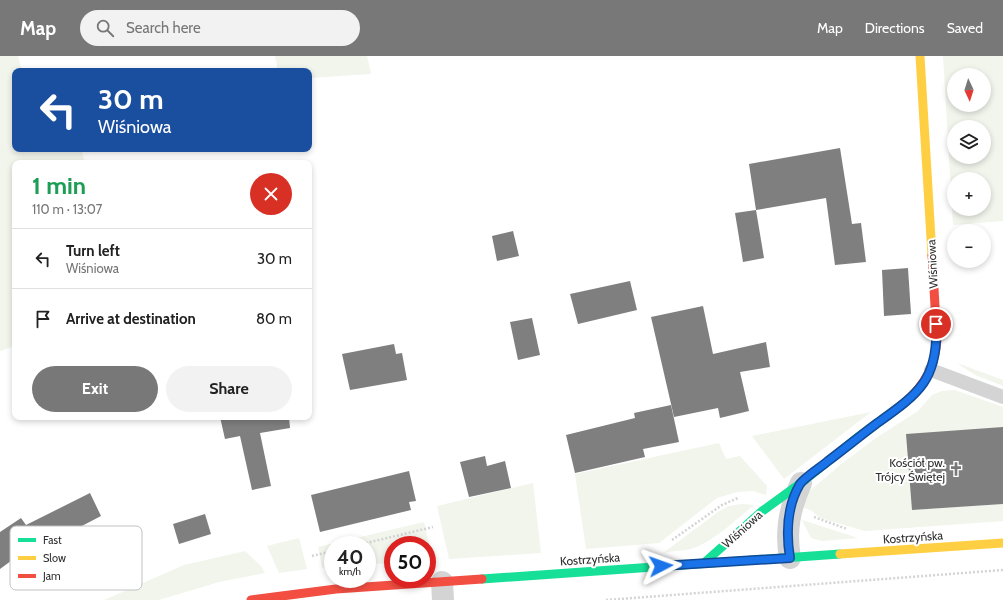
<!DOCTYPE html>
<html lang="en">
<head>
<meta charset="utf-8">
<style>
  body { margin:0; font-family:Cabin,sans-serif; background:#f2f2f2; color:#222; height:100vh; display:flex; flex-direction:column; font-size:15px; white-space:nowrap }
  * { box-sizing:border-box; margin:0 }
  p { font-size:13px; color:#767676 }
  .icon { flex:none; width:22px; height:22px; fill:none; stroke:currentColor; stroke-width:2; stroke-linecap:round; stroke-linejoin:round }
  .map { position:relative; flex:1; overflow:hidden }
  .sheet { position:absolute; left:12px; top:104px; width:300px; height:260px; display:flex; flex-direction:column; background:#fff; border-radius:8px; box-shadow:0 2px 6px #0003 }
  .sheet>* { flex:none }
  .top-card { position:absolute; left:12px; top:12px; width:300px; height:84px; border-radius:8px; box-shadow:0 2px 6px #0003; background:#1a4fa0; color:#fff; overflow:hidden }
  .needle { width:26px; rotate:176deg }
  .fabs { position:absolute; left:947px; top:12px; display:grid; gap:8px }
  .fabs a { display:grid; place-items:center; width:44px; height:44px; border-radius:50%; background:#fff; box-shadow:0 2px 6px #0003; font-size:20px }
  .speed { position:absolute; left:324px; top:480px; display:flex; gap:8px; font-size:20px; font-weight:700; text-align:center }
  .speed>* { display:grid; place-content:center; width:52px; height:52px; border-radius:50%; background:#fff; box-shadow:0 2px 6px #0003; line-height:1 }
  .speed small { font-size:10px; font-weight:400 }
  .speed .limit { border:6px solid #d22; background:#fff; color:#111 }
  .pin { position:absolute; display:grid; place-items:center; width:34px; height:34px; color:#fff; margin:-17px; border:2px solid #fff; border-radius:50%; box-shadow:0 1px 4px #0007 }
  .me { position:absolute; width:44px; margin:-22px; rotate:86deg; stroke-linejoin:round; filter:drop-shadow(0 0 3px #0008) }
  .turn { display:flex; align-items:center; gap:14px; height:84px; padding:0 20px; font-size:18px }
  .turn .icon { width:52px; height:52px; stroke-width:2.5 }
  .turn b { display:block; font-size:28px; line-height:34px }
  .round { display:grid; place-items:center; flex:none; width:42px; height:42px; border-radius:21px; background:#f2f2f2 }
  .headline { display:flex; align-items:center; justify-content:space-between; height:68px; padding:0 20px }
  h1 { font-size:24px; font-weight:700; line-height:30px; color:#1e9e55 }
  .cta { display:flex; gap:8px; margin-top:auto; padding:8px 20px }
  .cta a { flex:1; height:46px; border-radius:24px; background:#787878; color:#fff; font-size:16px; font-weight:700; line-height:46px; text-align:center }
  .cta a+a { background:#f2f2f2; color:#222 }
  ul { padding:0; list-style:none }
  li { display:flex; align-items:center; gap:12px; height:60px; padding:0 20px; border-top:1px solid #e0e0e0 }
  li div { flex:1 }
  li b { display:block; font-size:15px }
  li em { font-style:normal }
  header { display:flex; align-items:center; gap:24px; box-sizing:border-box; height:56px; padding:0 20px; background:#787878; color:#fff }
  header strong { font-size:19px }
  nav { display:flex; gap:22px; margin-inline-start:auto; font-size:14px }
  .search { width:280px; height:36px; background:#f2f2f2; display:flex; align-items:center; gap:10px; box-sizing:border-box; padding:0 14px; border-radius:22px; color:#767676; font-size:15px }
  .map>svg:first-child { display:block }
  .green { fill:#f1f5ec; fill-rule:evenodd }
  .building { fill:#7f7f7f }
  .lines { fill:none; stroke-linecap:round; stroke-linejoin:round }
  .path { stroke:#d4d4d4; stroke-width:2.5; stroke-dasharray:2 2; stroke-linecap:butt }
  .lane { stroke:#d4d4d4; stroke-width:14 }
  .street { stroke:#d4d4d4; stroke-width:22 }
  .fast { stroke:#16e098; stroke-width:9 }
  .slow { stroke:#ffcf43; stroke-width:9 }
  .jam { stroke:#f24e42; stroke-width:9 }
  .route-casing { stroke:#114b97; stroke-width:10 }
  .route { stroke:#1a73e8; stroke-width:7 }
  .labels { text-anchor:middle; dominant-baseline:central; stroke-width:4; stroke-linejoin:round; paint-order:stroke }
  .street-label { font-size:12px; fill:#2f2f2f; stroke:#fff }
  .poi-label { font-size:12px; fill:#2f2f2f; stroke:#fff; text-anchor:end }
  .key { fill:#fff; stroke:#c1c1c1; stroke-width:1 }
  .key-label { font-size:11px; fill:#2f2f2f }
</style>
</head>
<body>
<header>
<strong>Map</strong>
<div class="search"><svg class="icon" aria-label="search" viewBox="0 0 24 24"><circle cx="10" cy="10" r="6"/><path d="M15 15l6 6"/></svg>Search here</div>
<nav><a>Map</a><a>Directions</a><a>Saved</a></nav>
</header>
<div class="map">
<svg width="1003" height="544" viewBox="0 0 1003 544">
  <rect width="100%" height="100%" fill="#fff"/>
  <g class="green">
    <path d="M 0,0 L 18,0 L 22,15 L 15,15 L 15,93 L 81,93 L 85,107 L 15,107 L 15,290 L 0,295 Z"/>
    <path d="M 275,0 L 367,0 L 371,18 L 309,22 L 309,15 L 278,15 Z"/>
    <path d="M 943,0 L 1003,0 L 1003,165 L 953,169 ZM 954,19 L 984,19 L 984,49 L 954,49 ZM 954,71 L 984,71 L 984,101 L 954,101 ZM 954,123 L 984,123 L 984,153 L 954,153 Z"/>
    <path d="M 957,307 L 1003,324 L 1003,330 L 975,319 Z"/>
    <path d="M 955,334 L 1003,351 L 1003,371 L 912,454 L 1003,448 L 1003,465 L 865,475 L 820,462 L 812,455 L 800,450 L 804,440 L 840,409 L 876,382 L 918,355 L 932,339 L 942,335 Z"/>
    <path d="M 871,356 L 784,423 L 752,380 Z"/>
    <path d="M 719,387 L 726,403 L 740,400 L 767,430 L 766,439 L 753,435 L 737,436 L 717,442 L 659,487 L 586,493 L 575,418 Z"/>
    <path d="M 533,427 L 541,497 L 449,503 L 437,450 Z"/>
    <path d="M 742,448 L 754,449 C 735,464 715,485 691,493 C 682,495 672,495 663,497 L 718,456 L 729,450 Z"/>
    <path d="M 802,464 L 858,482 L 822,485 L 811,482 Z"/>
    <path d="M 424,466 L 433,504 L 427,504 L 427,489 L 393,489 L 393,507 L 367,508 L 367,489 L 333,489 L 333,511 L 322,512 L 318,491 Z"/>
    <path d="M 299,482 L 307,513 L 279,517 L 267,490 Z"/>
    <path d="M 245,495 L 261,510 L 265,517 L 219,526 L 159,544 L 104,544 L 184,509 Z"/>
  </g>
  <g class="building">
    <path d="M 840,92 L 852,168 L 861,167 L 866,206 L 835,209 L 826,142 L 756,154 L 749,108 Z"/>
    <path d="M 756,154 L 764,202 L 743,206 L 735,157 Z"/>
    <path d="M 513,175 L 519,200 L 497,205 L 492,180 Z"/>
    <path d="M 908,212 L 911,258 L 884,260 L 882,214 Z"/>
    <path d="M 630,225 L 637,254 L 578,268 L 570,238 Z"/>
    <path d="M 703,250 L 713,298 L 766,286 L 770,311 L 740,316 L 749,355 L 720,362 L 718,352 L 674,361 L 651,261 Z"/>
    <path d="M 532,262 L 540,299 L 518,304 L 510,266 Z"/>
    <path d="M 394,288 L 396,298 L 402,297 L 407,324 L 350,334 L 342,298 Z"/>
    <path d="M 671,349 L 679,386 L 643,393 L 645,401 L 575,417 L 566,379 L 635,362 L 634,357 Z"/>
    <path d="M 220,361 L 289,361 L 290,372 L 260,377 L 271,430 L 252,434 L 240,380 L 225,383 Z"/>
    <path d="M 1003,371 L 1003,448 L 912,454 L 906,378 Z"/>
    <path d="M 485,400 L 487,410 L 505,405 L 511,432 L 469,441 L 460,406 Z"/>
    <path d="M 409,415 L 416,445 L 409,446 L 411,454 L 320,476 L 311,439 Z"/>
    <path d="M 90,437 L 101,460 L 53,485 L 49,477 L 0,513 L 0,476 L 21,462 L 26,469 Z"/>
    <path d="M 205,458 L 211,478 L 179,488 L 173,468 Z"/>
  </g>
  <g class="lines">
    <g class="path">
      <path d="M 814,461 L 847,473"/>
      <path d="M 672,484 L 722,449 L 738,442"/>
      <path d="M 358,489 L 433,471"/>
      <path d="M 312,500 L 333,495"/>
      <path d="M 606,544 L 1003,514"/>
    </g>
    <path class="lane" d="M 931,314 L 1003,341"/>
    <g class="street">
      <path d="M 790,502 C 785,474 790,452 801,427"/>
      <path d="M 442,526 L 443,544"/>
    </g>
    <g class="fast">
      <path d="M 704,507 L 761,456 L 801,427 L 857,382 L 894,355"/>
      <path d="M 482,523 L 840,498"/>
    </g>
    <g class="slow">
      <path d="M 920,0 L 932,199"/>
      <path d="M 840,498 L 1003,487"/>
    </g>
    <g class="jam">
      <path d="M 894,355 C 919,337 935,316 937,284 L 932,199"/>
      <path d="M 251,544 L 336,533 L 482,523"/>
    </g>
  </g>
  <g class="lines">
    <defs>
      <path id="route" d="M 661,510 L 790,502 C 786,477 787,450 800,428 C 805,421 821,411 828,405 C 844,393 860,380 876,368 C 918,338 939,324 936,268"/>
    </defs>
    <use href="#route" class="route-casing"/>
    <use href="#route" class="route"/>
  </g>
  <defs>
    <symbol id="church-bare" viewBox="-9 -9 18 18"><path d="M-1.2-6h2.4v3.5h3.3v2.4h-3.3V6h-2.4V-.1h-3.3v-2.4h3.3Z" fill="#787878" stroke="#fff" stroke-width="2.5" paint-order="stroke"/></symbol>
  </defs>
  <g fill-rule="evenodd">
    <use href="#church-bare" x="946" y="403" width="20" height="20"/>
  </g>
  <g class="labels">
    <g class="street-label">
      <text transform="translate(932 208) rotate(-93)">Wiśniowa</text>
      <text transform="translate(742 473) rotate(-42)">Wiśniowa</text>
      <text transform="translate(913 481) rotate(-4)">Kostrzyńska</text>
      <text transform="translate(590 503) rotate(-4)">Kostrzyńska</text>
    </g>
    <g class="poi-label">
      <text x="945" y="406">Kościół pw.<tspan x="945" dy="14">Trójcy Świętej</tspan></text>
    </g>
  </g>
  <rect x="10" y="470" width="132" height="64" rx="6" class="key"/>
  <rect x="18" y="482" width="18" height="4" fill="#16e098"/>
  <rect x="18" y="500" width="18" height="4" fill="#ffcf43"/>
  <rect x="18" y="518" width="18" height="4" fill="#f24e42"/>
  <g class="key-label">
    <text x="43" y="488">Fast</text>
    <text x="43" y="506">Slow</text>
    <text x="43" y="524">Jam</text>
  </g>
</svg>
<div class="fabs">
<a><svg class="needle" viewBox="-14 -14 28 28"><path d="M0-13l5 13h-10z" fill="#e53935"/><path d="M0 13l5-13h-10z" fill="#767676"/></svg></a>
<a><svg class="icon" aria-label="layers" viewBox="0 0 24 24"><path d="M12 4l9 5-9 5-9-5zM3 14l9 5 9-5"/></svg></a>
<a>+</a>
<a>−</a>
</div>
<div class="speed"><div>40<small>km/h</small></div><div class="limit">50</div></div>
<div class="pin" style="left:936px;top:268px;background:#d93025"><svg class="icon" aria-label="arrive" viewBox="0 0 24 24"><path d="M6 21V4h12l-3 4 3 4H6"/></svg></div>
<svg class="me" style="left:661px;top:510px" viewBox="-20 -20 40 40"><path d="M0-17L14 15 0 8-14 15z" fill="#1a73e8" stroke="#fff" stroke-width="4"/></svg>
<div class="top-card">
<div class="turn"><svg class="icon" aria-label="left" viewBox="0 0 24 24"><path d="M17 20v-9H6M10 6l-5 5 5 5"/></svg><div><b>30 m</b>Wiśniowa</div></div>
</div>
<section class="sheet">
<div class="headline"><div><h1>1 min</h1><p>110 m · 13:07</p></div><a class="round" style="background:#d93025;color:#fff"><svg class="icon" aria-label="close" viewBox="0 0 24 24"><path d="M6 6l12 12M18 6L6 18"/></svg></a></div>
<ul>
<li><svg class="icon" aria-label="left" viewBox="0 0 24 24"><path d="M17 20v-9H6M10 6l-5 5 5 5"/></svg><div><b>Turn left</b><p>Wiśniowa</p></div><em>30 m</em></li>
<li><svg class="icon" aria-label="arrive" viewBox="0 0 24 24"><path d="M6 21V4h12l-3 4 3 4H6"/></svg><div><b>Arrive at destination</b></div><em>80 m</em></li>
</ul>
<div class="cta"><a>Exit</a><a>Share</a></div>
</section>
</div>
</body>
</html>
